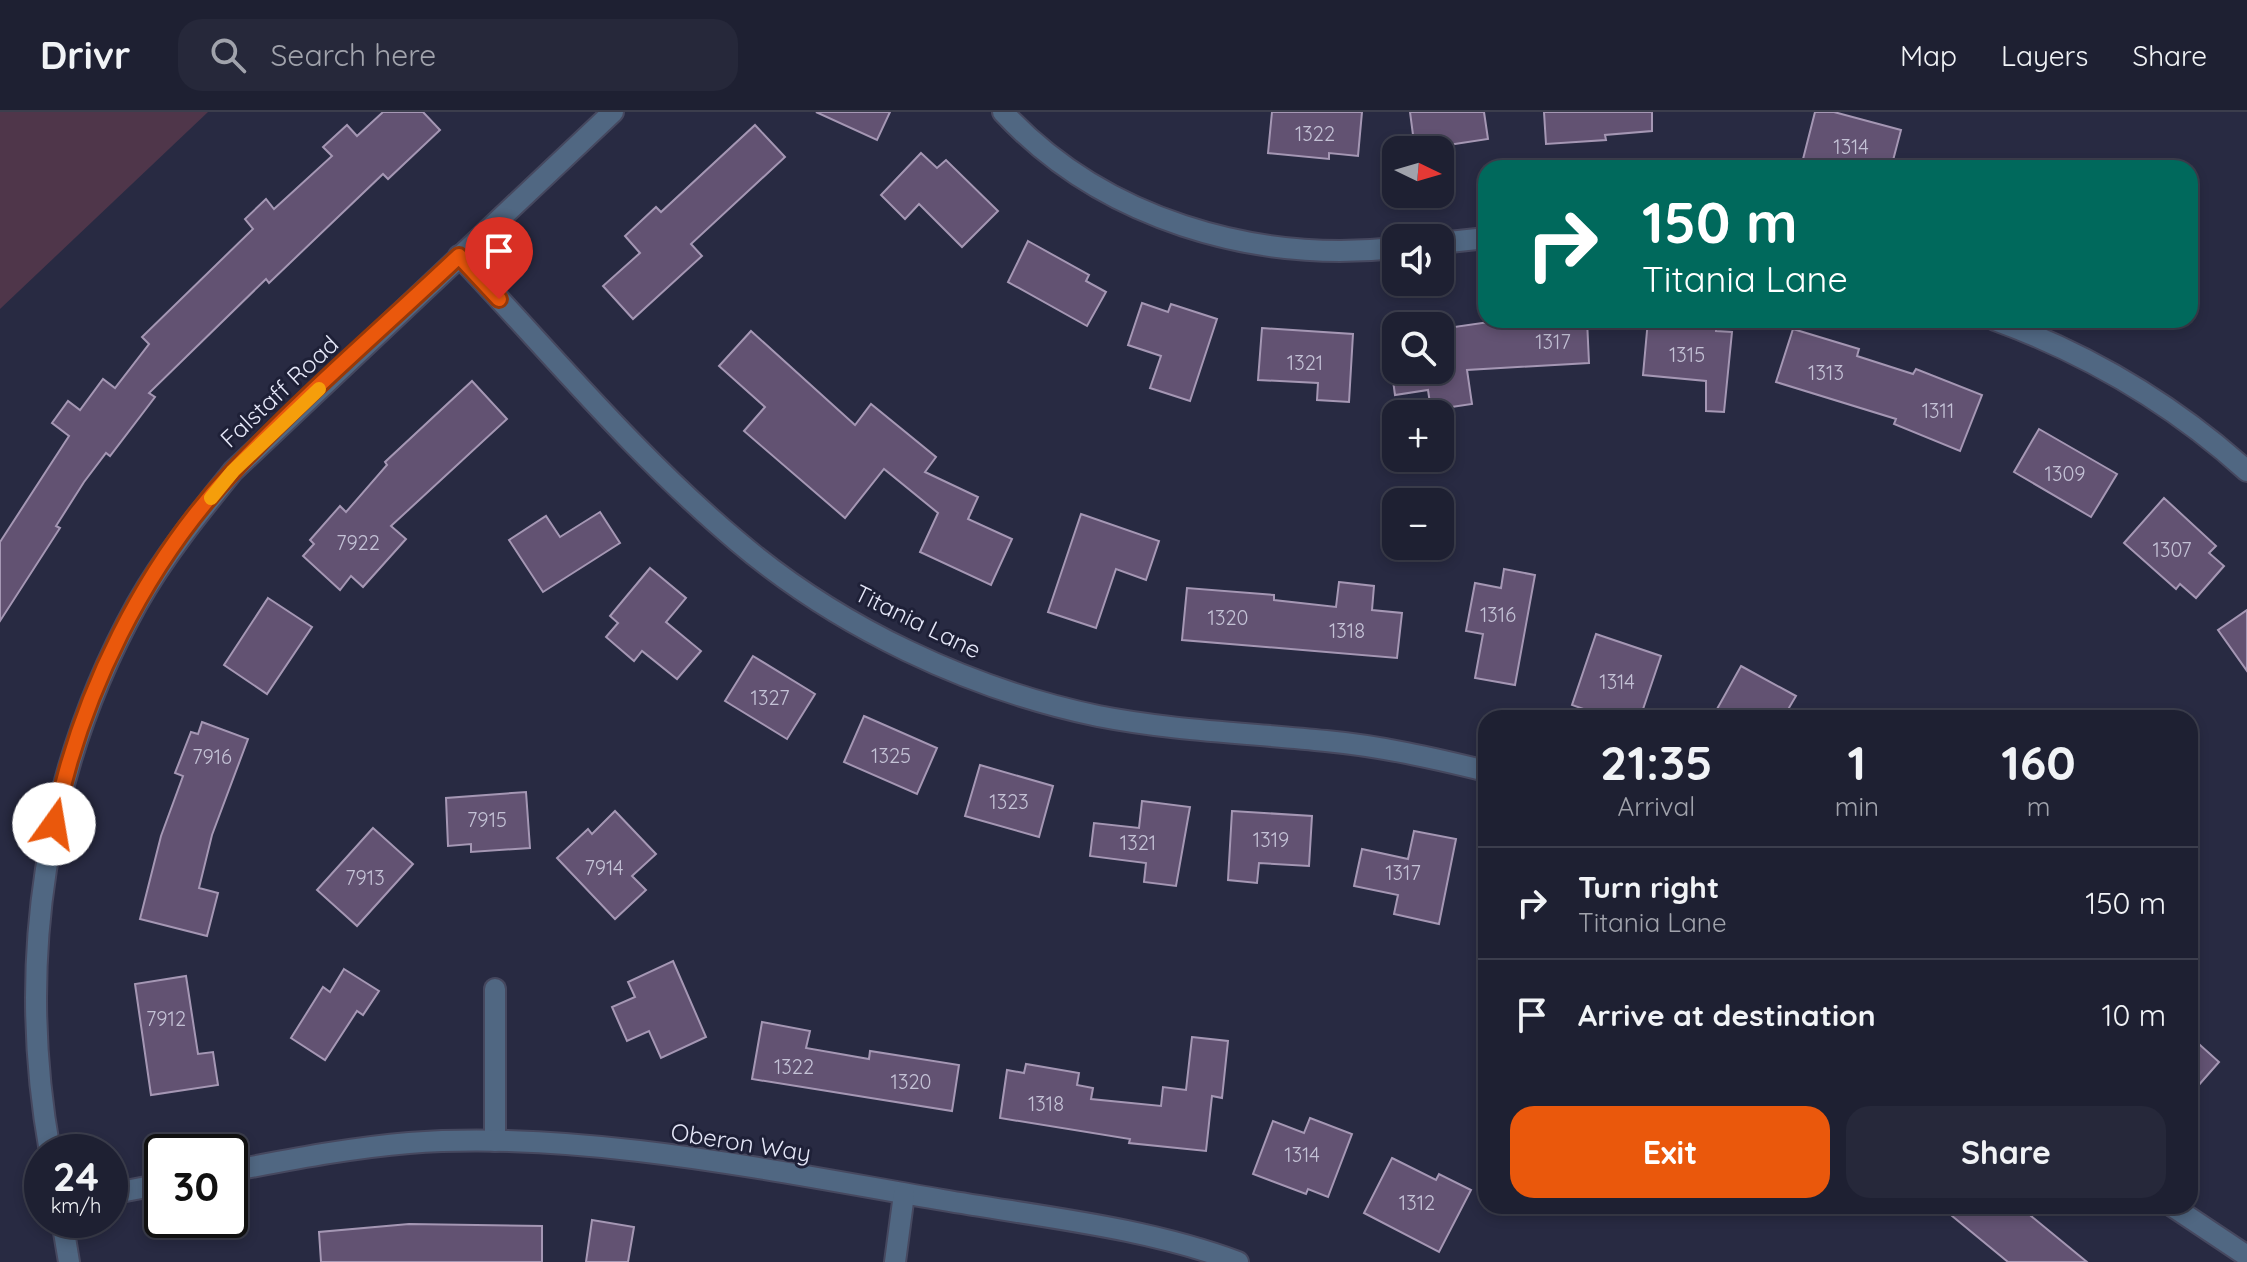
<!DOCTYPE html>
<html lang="en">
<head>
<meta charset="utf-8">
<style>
  body { margin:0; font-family:Quicksand,sans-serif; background:#26283a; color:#f1f3f6; height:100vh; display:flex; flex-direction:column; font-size:30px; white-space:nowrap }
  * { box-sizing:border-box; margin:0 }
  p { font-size:26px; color:#a1a3ac }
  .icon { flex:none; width:44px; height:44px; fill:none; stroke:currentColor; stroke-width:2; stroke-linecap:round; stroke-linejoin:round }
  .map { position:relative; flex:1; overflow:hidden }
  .sheet { position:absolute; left:1478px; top:598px; width:720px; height:504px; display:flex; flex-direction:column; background:#1e2032; border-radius:24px; box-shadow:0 4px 12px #0003,0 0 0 2px #3c3e4d }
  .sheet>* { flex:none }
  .guide { position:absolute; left:1478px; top:48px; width:720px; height:168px; border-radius:24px; box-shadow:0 4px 12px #0003,0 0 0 2px #3c3e4d; background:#00695c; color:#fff; overflow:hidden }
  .needle { width:52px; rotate:95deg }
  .fabs { position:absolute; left:1382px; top:24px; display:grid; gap:16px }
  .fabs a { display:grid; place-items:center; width:72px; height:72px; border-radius:16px; background:#1e2032; box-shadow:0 4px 12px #0003,0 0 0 2px #3c3e4d; font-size:40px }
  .speed { position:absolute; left:24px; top:1022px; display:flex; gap:16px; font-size:40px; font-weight:700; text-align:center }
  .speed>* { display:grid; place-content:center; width:104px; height:104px; border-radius:50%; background:#1e2032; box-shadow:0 4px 12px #0003,0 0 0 2px #3c3e4d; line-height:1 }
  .speed small { font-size:20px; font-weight:400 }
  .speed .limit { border:4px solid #111; border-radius:12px; background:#fff; color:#111 }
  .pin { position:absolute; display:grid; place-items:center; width:68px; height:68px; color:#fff; margin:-82px -34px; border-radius:50% 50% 50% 0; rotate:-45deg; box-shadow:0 0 8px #0007 }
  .pin .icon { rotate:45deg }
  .me { position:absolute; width:88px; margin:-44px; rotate:13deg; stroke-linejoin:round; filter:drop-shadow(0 0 6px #0008) }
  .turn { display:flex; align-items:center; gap:28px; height:168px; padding:0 32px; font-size:36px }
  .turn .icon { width:104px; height:104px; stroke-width:2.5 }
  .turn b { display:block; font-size:56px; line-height:68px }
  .eta { display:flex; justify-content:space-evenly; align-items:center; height:136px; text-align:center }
  .eta b { font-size:48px; font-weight:700; line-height:56px }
  .primary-button { display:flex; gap:16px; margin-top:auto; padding:16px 32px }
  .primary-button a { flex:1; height:92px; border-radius:24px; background:#ea580c; color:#fff; font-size:32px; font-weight:700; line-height:92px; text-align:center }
  .primary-button a+a { background:#26283a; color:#f1f3f6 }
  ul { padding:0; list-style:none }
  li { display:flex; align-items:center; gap:24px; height:112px; padding:0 32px; border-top:2px solid #3c3e4d }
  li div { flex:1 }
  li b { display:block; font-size:30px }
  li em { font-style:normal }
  header { display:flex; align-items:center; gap:48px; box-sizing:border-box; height:112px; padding:0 40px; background:#1e2032; border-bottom:2px solid #3c3e4d }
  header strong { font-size:38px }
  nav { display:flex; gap:44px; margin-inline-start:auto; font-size:28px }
  .search { width:560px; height:72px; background:#26283a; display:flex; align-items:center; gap:20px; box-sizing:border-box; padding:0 28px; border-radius:24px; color:#a1a3ac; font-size:30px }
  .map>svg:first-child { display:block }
  .green { fill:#4f364a }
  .building { fill:#625272; stroke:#a597b4; stroke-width:2 }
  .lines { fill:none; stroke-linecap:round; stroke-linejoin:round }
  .street-casing { stroke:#46485f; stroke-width:24 }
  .street { stroke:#506782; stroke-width:20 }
  .route-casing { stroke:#983908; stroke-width:20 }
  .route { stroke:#ea580c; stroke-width:14 }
  .slow { stroke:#f59e0b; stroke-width:14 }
  .labels { text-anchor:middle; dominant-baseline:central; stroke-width:6; stroke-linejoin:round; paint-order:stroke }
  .number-label { font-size:20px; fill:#c4c2d6 }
  .street-label { font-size:24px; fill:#e5e7f8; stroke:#1e2037 }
</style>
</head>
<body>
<header>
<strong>Drivr</strong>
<div class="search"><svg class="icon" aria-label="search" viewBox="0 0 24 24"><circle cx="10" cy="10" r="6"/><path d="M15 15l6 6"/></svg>Search here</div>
<nav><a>Map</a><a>Layers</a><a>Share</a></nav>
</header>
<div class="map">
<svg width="2247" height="1150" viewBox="0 0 2247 1150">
  <rect width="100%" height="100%" fill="#282a42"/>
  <path class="green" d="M 0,0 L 208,0 L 0,197 Z"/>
  <g class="building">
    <path d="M 383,0 L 423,0 L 440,18 L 388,67 L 383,62 L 269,171 L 266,167 L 149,281 L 155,285 L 110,344 L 106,341 L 84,370 L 56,414 L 60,416 L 0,509 L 0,430 L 69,324 L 52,311 L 68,289 L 80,298 L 103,267 L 115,276 L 149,232 L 142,225 L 253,117 L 245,107 L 266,87 L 274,97 L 332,44 L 323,35 L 347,13 L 357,24 Z"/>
    <path d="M 816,0 L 890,0 L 877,28 Z"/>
    <path d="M 1272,0 L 1362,0 L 1358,44 L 1329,41 L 1329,47 L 1268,41 Z"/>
    <path d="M 1410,0 L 1484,0 L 1488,27 L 1415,38 Z"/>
    <path d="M 1544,0 L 1652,0 L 1652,19 L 1605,23 L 1606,28 L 1546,32 Z"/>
    <path d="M 1815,0 L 1834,0 L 1901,18 L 1891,56 L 1821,56 L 1802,51 Z"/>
    <path d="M 755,13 L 785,45 L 691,132 L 702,144 L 633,207 L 603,174 L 640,141 L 625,124 L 656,95 L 661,100 Z"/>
    <path d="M 921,41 L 937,56 L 946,48 L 998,99 L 962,135 L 919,92 L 905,107 L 881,83 Z"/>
    <path d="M 1028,129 L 1089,163 L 1086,169 L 1106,180 L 1087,214 L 1008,170 Z"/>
    <path d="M 1142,191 L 1168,200 L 1171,192 L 1217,207 L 1190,289 L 1150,276 L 1161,244 L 1128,233 Z"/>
    <path d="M 1503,208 L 1587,208 L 1589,251 L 1467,258 L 1472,292 L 1431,298 L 1428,278 L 1395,283 L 1386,217 L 1396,216 L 1396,258 L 1440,258 L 1440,217 Z"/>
    <path d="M 1648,208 L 1717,208 L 1716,219 L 1732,220 L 1724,300 L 1706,299 L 1706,269 L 1643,263 Z"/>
    <path d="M 1262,216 L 1353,222 L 1349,290 L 1317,288 L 1318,271 L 1258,268 Z"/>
    <path d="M 1793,217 L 1859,237 L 1857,244 L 1913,262 L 1916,257 L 1982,283 L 1960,339 L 1894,312 L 1896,307 L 1776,270 Z"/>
    <path d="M 751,219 L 855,313 L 871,292 L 936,345 L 925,360 L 978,385 L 968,407 L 1012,427 L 991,473 L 920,440 L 938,401 L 884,357 L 845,406 L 744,319 L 765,295 L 719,254 Z"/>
    <path d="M 472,269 L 507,307 L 391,414 L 406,427 L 363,475 L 351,464 L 340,478 L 303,444 L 314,432 L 310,428 L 340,394 L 346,400 L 387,353 L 385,350 Z"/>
    <path d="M 2039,317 L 2117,362 L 2091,405 L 2014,360 Z"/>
    <path d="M 2164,386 L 2216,434 L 2209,441 L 2224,454 L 2196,486 L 2180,472 L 2176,477 L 2124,431 Z"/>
    <path d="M 600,400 L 620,431 L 543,480 L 509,428 L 546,404 L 560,425 Z"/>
    <path d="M 1081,402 L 1159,429 L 1146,468 L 1116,457 L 1096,516 L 1048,500 Z"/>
    <path d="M 650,456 L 686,486 L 666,510 L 701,539 L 677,567 L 642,539 L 634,549 L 606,525 L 618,511 L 610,504 Z"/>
    <path d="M 1504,457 L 1535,463 L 1515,573 L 1475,566 L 1483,522 L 1466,519 L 1475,471 L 1501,476 Z"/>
    <path d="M 1339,470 L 1374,474 L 1372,498 L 1402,501 L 1397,546 L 1182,528 L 1187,476 L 1274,483 L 1274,488 L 1336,495 Z"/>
    <path d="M 268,486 L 312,515 L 267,582 L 224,553 Z"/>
    <path d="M 2247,498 L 2247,559 L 2218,518 Z"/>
    <path d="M 1596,522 L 1661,544 L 1640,606 L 1609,606 L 1572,593 Z"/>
    <path d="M 753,544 L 815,582 L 787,627 L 725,589 Z"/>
    <path d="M 1741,554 L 1796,584 L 1783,606 L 1712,606 Z"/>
    <path d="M 864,604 L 937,636 L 917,682 L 844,650 Z"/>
    <path d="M 202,610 L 248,627 L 212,723 L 199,776 L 218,781 L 207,824 L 140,807 L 161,724 L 183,664 L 175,661 L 191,620 L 198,622 Z"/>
    <path d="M 980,653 L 1053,674 L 1039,725 L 965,704 Z"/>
    <path d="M 526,680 L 530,736 L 471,740 L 471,732 L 448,734 L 446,686 Z"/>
    <path d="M 1142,689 L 1190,695 L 1176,774 L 1144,770 L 1146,751 L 1090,744 L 1094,711 L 1139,716 Z"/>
    <path d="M 615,699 L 656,742 L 632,764 L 646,778 L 615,807 L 557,746 L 588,717 L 592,722 Z"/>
    <path d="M 1232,699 L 1312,704 L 1309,754 L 1259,751 L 1257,771 L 1228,768 Z"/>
    <path d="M 373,716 L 413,752 L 357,814 L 317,778 Z"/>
    <path d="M 1414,719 L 1456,727 L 1439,812 L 1394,802 L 1398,783 L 1354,774 L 1362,737 L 1408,747 Z"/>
    <path d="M 673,849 L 706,925 L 661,946 L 649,919 L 627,929 L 612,895 L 635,885 L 628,870 Z"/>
    <path d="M 344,857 L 379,879 L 363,903 L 357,899 L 325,948 L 291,926 L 323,875 L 330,880 Z"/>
    <path d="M 186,864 L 198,942 L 213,940 L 218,973 L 151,983 L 135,872 Z"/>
    <path d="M 762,910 L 810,919 L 806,936 L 869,947 L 870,939 L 959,953 L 952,999 L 752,967 Z"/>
    <path d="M 2190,924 L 2219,950 L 2190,983 Z"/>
    <path d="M 1192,925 L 1228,929 L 1222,986 L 1212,984 L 1206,1039 L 1129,1031 L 1130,1027 L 1000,1006 L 1007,958 L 1024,961 L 1026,952 L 1079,961 L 1077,973 L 1093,976 L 1091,987 L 1161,994 L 1163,975 L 1186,978 Z"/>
    <path d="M 1310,1006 L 1352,1022 L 1328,1085 L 1308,1077 L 1306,1082 L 1253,1062 L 1273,1009 L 1304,1021 Z"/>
    <path d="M 1392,1046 L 1436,1068 L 1439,1062 L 1471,1078 L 1439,1140 L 1364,1101 Z"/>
    <path d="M 1940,1094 L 2019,1094 L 2087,1150 L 2008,1150 Z"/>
    <path d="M 592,1108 L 634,1115 L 628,1150 L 586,1150 Z"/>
    <path d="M 409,1112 L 542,1114 L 542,1150 L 321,1150 L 319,1120 Z"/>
  </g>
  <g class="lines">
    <defs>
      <g id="street">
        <path d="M 1003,0 C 1102,107 1254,151 1396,136"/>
        <path d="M 1440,131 L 1486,126"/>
        <path d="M 459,144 C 550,240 636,344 737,429 C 838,515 969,577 1098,604 C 1174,619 1250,621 1326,629 C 1380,634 1433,646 1486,659"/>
        <path d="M 1995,208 C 2088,242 2174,293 2247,359"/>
        <path d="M 495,1029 L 495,877"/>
        <path d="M 50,1040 C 16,851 44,660 137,492 C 164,444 199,401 233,359 L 613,0"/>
        <path d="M 230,1059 C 289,1048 349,1036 409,1031 C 581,1018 773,1059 943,1088 C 1041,1105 1144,1115 1238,1150"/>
        <path d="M 110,1082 L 162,1072"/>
        <path d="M 2172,1094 L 2247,1144"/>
        <path d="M 62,1108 L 69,1150"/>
        <path d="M 895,1150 L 904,1082"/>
      </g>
    </defs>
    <use href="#street" class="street-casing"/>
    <use href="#street" class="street"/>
  </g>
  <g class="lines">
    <defs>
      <path id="route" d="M 54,712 C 80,584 144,453 234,358 C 304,283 384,215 459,144 L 499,187"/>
    </defs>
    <use href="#route" class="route-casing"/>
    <use href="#route" class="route"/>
    <path class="slow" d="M 211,386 L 233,359 L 319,277"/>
  </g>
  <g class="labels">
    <g class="number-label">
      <text x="1315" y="21">1322</text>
      <text x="1851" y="34">1314</text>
      <text x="1553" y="229">1317</text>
      <text x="1687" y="242">1315</text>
      <text x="1305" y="250">1321</text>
      <text x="1826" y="260">1313</text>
      <text x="1938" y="298">1311</text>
      <text x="2065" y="361">1309</text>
      <text x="358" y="430">7922</text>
      <text x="2172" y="437">1307</text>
      <text x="1498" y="502">1316</text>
      <text x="1228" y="505">1320</text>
      <text x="1347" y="518">1318</text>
      <text x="1617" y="569">1314</text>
      <text x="770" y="585">1327</text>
      <text x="891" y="643">1325</text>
      <text x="212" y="644">7916</text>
      <text x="1009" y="689">1323</text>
      <text x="487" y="707">7915</text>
      <text x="1271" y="727">1319</text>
      <text x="1138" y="730">1321</text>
      <text x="604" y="755">7914</text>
      <text x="1403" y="760">1317</text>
      <text x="365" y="765">7913</text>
      <text x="166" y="906">7912</text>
      <text x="794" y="954">1322</text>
      <text x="911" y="969">1320</text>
      <text x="1046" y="991">1318</text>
      <text x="1302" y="1042">1314</text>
      <text x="1417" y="1090">1312</text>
    </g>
    <g class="street-label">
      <text transform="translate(279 279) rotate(-43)">Falstaff Road</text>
      <text transform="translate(918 509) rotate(26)">Titania Lane</text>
      <text transform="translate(741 1030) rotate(9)">Oberon Way</text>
    </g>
  </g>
</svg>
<div class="fabs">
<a><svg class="needle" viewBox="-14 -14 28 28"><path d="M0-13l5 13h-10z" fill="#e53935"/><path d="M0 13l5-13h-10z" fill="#a1a3ac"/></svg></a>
<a><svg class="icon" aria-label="sound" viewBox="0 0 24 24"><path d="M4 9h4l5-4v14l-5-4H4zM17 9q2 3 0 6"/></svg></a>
<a><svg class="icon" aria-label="search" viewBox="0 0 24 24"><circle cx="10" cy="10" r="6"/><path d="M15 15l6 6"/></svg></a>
<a>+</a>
<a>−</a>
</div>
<div class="speed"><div>24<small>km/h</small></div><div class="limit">30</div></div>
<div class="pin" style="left:499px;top:187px;background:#d93025"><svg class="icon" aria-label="arrive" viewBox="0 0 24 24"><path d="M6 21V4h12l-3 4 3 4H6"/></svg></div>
<svg class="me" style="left:54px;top:712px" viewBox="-20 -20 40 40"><circle r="19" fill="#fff"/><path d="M0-13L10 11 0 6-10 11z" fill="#ea580c"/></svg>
<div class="guide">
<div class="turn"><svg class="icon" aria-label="right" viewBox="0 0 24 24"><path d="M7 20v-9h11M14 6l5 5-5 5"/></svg><div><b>150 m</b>Titania Lane</div></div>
</div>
<section class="sheet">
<div class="eta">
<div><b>21:35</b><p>Arrival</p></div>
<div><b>1</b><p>min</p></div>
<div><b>160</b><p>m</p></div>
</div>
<ul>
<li><svg class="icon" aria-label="right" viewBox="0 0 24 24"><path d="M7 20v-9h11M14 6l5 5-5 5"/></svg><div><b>Turn right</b><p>Titania Lane</p></div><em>150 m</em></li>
<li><svg class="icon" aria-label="arrive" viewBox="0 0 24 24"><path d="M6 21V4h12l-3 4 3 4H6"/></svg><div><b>Arrive at destination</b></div><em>10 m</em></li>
</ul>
<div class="primary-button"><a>Exit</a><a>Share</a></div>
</section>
</div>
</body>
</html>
